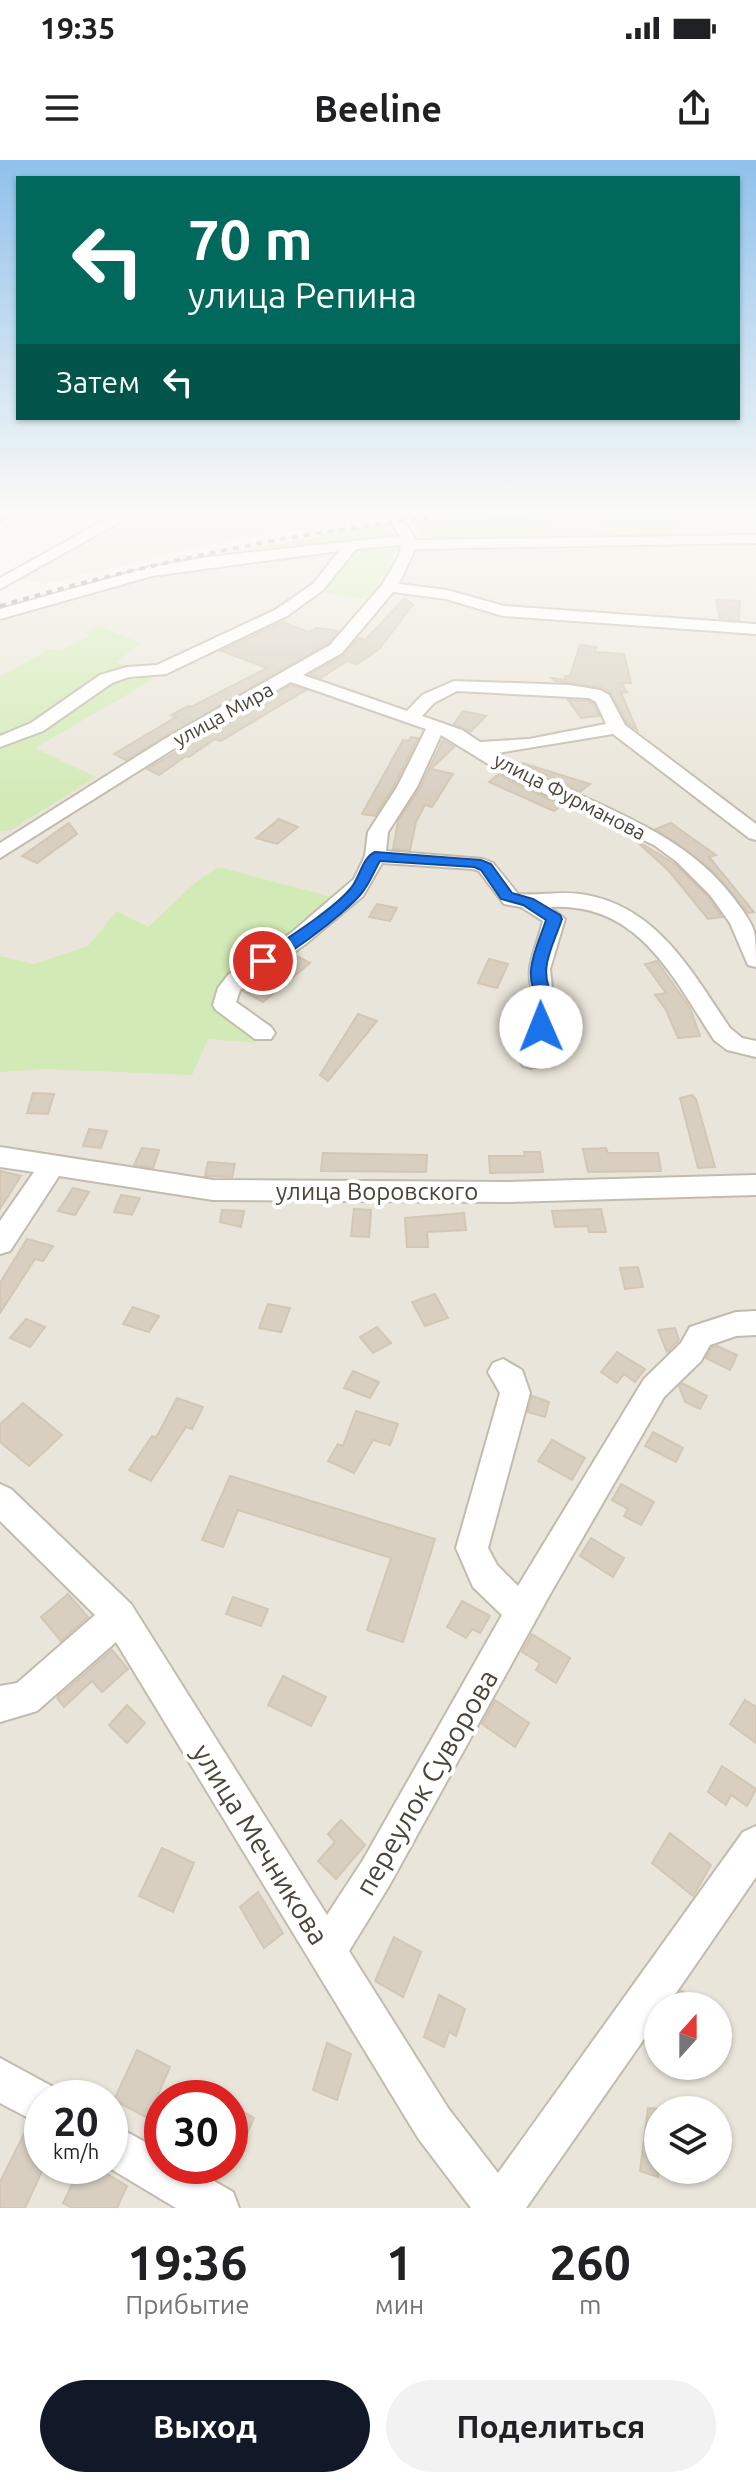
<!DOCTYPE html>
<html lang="ru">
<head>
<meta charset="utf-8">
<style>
  body { margin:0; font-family:Ubuntu,sans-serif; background:#f2f2f2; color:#202124; height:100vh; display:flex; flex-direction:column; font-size:30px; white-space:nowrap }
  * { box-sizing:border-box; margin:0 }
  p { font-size:26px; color:#757577 }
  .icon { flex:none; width:44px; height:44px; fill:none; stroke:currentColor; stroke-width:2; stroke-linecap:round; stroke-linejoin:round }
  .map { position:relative; height:2048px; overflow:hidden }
  .details { display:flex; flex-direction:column; background:#fff; flex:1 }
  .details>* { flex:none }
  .hud { position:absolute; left:16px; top:16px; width:724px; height:244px; border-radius:0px; box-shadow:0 2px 6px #0004; background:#00695c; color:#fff; overflow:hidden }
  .needle { width:52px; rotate:21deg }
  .tools { position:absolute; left:644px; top:1832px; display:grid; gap:16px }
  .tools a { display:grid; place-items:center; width:88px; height:88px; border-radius:50%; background:#fff; box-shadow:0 2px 6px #0004; font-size:40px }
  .speed { position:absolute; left:24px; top:1920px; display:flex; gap:16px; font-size:40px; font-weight:700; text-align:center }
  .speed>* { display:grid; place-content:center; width:104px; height:104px; border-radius:50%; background:#fff; box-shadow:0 2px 6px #0004; line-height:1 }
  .speed small { font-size:20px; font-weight:400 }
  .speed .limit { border:12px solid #d22; background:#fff; color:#111 }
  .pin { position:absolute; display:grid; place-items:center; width:68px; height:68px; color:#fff; margin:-34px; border:4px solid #fff; border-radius:50%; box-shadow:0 2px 8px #0007 }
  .me { position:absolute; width:88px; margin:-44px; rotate:359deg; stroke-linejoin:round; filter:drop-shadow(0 0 6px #0008) }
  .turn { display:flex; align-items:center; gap:28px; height:168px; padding:0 40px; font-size:36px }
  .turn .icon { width:104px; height:104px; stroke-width:2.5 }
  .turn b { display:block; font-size:56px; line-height:68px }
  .then { display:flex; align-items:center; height:76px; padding:0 40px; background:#0003; gap:16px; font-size:30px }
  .eta { display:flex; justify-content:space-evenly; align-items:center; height:136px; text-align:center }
  .eta b { font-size:48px; font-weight:700; line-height:56px }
  .primary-button { display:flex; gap:16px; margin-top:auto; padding:16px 40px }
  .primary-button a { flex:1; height:92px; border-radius:48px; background:#111827; color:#fff; font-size:32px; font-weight:700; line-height:92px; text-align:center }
  .primary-button a+a { background:#f2f2f2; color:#202124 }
  .status { display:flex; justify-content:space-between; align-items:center; height:56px; padding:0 40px; background:#fff; direction:ltr }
  .status svg { height:22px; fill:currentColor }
  header { display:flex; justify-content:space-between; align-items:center; height:104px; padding:0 40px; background:#fff; font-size:36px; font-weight:700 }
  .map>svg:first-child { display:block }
  .residential { fill:#eae5da; fill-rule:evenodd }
  .green { fill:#d2eab5 }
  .building { fill:#d8cfc1; stroke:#d3c7b4; stroke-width:2 }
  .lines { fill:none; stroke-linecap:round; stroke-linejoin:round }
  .minor-casing { stroke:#c2bbae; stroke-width:4 }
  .minor { fill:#fff; fill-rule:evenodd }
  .rail { stroke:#9a9a9a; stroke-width:4; stroke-dasharray:6 6; stroke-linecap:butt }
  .route { fill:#1a73e8; stroke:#114b97; stroke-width:2 }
  .labels { text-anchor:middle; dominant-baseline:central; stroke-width:8; stroke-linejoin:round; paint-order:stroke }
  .far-street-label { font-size:20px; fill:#4b4439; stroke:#fff }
  .street-label { font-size:24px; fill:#4b4439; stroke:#fff }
  .near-street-label { font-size:28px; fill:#4b4439; stroke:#fff }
</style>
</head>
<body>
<div class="status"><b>19:35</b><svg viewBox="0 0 49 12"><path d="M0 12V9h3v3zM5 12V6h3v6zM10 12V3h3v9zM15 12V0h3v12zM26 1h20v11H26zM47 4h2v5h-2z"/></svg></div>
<header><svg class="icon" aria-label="menu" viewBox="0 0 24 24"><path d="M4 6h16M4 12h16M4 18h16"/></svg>Beeline<svg class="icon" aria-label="share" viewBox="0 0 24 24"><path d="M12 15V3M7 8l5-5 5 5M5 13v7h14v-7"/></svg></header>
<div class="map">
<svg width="756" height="2048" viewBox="0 0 756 2048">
  <rect width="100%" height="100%" fill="#f6f3ec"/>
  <g class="residential">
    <path d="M 55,352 L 377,352 L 381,358 L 206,385 L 47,424 L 15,418 L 95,376 L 39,366 Z"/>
    <path d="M 684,359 L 749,359 L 756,373 L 756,2048 L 0,2048 L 0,452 L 159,409 L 401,383 L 422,380 L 421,376 L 439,380 L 556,362 L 599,363 ZM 658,1846 L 718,1846 L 718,1906 L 658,1906 ZM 42,1938 L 110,1938 L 110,2006 L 42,2006 ZM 162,1938 L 230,1938 L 230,2006 L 162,2006 ZM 658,1950 L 718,1950 L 718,2010 L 658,2010 Z"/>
  </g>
  <g class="green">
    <path d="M 571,352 L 756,352 L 756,373 L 749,359 L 684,359 L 670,375 L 606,375 L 599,363 L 556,362 L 543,376 L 439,380 L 421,376 L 413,362 Z"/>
    <path d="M 388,363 L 395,379 L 200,402 L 67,429 L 174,403 Z"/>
    <path d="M 398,385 L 373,435 L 360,439 L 328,433 L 324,429 L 354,387 Z"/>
    <path d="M 98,466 L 140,483 L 116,502 L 154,519 L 35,588 L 96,617 L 11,670 L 0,671 L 0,516 L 51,489 L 59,491 L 91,476 L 85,473 Z"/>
    <path d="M 218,707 L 332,737 L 311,760 L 231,816 L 211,847 L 239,865 L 256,883 L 208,879 L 192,915 L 44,909 L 0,912 L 0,796 L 34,804 L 88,786 L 117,751 L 148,767 L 195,723 Z"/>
  </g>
  <g class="building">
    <path d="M 405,438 L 413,445 L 379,489 L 357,504 L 347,501 L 321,518 L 310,514 L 343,496 L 359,478 L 365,480 Z"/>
    <path d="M 716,440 L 740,441 L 739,460 L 720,458 Z"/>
    <path d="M 282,462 L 309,472 L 316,468 L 338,471 L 328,483 L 126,600 L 114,594 L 176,557 L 171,555 L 188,546 L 191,547 L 267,508 L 221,491 Z"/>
    <path d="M 580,485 L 596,487 L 595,492 L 624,494 L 631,523 L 621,523 L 627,532 L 621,533 L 637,570 L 627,563 L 610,532 L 600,527 L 555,521 L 552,518 L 566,520 L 565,516 L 570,516 Z"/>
    <path d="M 291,525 L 306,530 L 221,581 L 215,579 L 189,597 L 186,596 L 159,615 L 147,609 Z"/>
    <path d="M 568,540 L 588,541 L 594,544 L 599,556 L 581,558 Z"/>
    <path d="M 463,551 L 486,556 L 470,572 L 454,564 Z"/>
    <path d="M 411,577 L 418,578 L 394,626 L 375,656 L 362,654 L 403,580 L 409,581 Z"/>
    <path d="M 443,580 L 454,587 L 431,609 L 453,614 L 432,647 L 425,645 L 416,662 L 410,690 L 393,689 L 398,661 L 420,628 Z"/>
    <path d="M 522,603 L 590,624 L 580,632 Z"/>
    <path d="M 499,614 L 510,621 L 562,645 L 554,651 L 489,622 Z"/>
    <path d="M 279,659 L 298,667 L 277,684 L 256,678 Z"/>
    <path d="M 69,663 L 77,674 L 37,703 L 22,696 Z"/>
    <path d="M 671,663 L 716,695 L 709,697 L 754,752 L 748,753 L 713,711 L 656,669 Z"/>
    <path d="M 634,679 L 675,704 L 708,737 L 722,757 L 708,759 L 669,711 Z"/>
    <path d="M 377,744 L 397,748 L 390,761 L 369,757 Z"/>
    <path d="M 295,795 L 310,803 L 263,842 L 243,831 Z"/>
    <path d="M 489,799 L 508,804 L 497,828 L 478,823 Z"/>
    <path d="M 657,801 L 690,848 L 700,876 L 678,878 L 666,850 L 655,835 L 666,833 L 645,804 Z"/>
    <path d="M 358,854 L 377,861 L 328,921 L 320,915 Z"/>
    <path d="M 33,933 L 54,934 L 48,954 L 27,953 Z"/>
    <path d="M 692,935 L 696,939 L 715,1007 L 698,1008 L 680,938 Z"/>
    <path d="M 89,969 L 107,971 L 101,988 L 83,986 Z"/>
    <path d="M 142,988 L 159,990 L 153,1008 L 134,1005 Z"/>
    <path d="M 606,988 L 608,993 L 658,993 L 661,1011 L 588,1012 L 583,989 Z"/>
    <path d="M 524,992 L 540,992 L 543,1012 L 490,1013 L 489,996 L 525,996 Z"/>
    <path d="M 323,993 L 427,995 L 426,1012 L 321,1011 Z"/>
    <path d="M 208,1002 L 235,1004 L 232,1017 L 205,1016 Z"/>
    <path d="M 0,1011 L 21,1016 L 0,1049 Z"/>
    <path d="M 73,1028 L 89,1032 L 75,1055 L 58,1051 Z"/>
    <path d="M 121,1035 L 140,1038 L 132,1055 L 114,1052 Z"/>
    <path d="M 354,1049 L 371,1050 L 369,1077 L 351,1076 Z"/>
    <path d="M 601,1049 L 606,1072 L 589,1072 L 588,1066 L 555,1067 L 552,1051 Z"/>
    <path d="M 222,1050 L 244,1051 L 241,1067 L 220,1062 Z"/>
    <path d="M 464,1053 L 466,1070 L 427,1072 L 428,1087 L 407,1087 L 405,1058 Z"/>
    <path d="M 27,1079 L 53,1086 L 43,1101 L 35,1099 L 0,1153 L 0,1123 Z"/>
    <path d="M 638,1107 L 643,1127 L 625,1129 L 620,1108 Z"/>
    <path d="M 435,1134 L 448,1158 L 425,1166 L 412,1142 Z"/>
    <path d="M 268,1144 L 290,1148 L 281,1172 L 259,1168 Z"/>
    <path d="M 133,1147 L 159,1156 L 149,1172 L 123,1164 Z"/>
    <path d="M 26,1159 L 45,1167 L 30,1187 L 10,1178 Z"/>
    <path d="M 377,1167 L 391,1183 L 373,1193 L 360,1177 Z"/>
    <path d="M 675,1168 L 679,1180 L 667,1192 L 658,1170 Z"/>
    <path d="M 717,1186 L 737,1195 L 730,1210 L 706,1198 L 712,1187 Z"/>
    <path d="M 617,1192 L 645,1209 L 635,1222 L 624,1214 L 617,1223 L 601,1212 Z"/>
    <path d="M 353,1211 L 379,1222 L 370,1238 L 344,1228 Z"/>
    <path d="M 682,1223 L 707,1236 L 700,1249 L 685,1242 L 679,1226 Z"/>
    <path d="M 532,1236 L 549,1242 L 545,1257 L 528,1252 Z"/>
    <path d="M 177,1238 L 203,1247 L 192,1269 L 186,1267 L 151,1321 L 129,1310 L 152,1276 L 156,1278 Z"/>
    <path d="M 23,1243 L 62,1275 L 29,1306 L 0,1282 L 0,1264 Z"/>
    <path d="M 356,1251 L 398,1264 L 390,1285 L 373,1280 L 354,1313 L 328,1301 L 338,1284 L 343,1286 Z"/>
    <path d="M 653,1272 L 683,1288 L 676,1302 L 645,1286 Z"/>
    <path d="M 552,1280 L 585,1298 L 572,1320 L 538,1301 Z"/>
    <path d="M 230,1316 L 435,1379 L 403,1482 L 367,1470 L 391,1398 L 238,1350 L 223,1387 L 202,1380 Z"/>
    <path d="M 621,1324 L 654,1342 L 641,1365 L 624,1356 L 628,1349 L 612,1340 Z"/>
    <path d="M 591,1378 L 624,1398 L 613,1417 L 580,1396 Z"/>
    <path d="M 68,1434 L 88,1457 L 61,1481 L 41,1457 Z"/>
    <path d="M 233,1437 L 268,1449 L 261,1466 L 226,1454 Z"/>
    <path d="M 462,1441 L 490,1456 L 480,1473 L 472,1469 L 466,1478 L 447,1467 Z"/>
    <path d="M 532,1474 L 570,1498 L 556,1523 L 536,1510 L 540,1503 L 522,1492 Z"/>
    <path d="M 112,1490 L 128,1509 L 102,1532 L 92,1521 L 64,1547 L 57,1538 Z"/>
    <path d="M 283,1516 L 326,1537 L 311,1566 L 268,1545 Z"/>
    <path d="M 495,1540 L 529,1563 L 515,1587 L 482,1564 Z"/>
    <path d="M 745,1540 L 756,1547 L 756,1583 L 730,1564 Z"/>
    <path d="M 127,1545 L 145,1563 L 127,1583 L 109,1565 Z"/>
    <path d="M 722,1606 L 756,1629 L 747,1646 L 731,1635 L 726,1645 L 708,1632 Z"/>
    <path d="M 341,1660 L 365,1685 L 336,1719 L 318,1701 L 335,1682 L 328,1674 Z"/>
    <path d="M 670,1673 L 711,1705 L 693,1736 L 652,1703 Z"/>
    <path d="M 162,1688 L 194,1703 L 173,1752 L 139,1736 Z"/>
    <path d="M 258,1732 L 283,1773 L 264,1788 L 240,1747 Z"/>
    <path d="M 394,1777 L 421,1792 L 403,1837 L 375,1821 Z"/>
    <path d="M 681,1831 L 716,1846 L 671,1846 Z"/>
    <path d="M 439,1835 L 465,1849 L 456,1876 L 449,1872 L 444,1887 L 424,1877 Z"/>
    <path d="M 327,1883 L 351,1894 L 337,1940 L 313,1930 Z"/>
    <path d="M 137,1890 L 170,1907 L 148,1958 L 114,1940 Z"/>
    <path d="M 230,1944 L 254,1958 L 242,1985 L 230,1978 Z"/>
    <path d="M 648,1948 L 658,1949 L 658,2017 L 640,2011 Z"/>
    <path d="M 29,1964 L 42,1972 L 42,2011 L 25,2048 L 0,2048 L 0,2022 Z"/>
    <path d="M 81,2006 L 94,2006 L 127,2026 L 117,2048 L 72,2048 L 63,2043 Z"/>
  </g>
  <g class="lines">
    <defs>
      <g id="minor">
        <path d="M 119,352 L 137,352 L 0,429 L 0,418 Z"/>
        <path d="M 383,352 L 398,352 L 416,380 L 756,375 L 756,383 L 415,389 L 399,424 L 447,430 L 504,446 L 756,464 L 756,474 L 503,456 L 446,439 L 393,432 L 342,493 L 303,515 L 407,551 L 422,535 L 454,521 L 570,525 L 600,530 L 609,535 L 625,565 L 756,664 L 756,680 L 749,678 L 613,574 L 498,593 C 577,643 677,661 735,740 C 742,750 750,759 754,771 C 756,781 756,796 756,807 L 748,805 L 730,763 L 710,735 L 677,702 L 654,685 L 511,618 L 441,575 L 417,627 L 388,672 L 386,691 L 483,699 L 493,703 L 518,734 C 540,736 563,730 586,735 C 658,748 692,812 730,868 L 742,878 L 756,881 L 756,897 L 727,890 L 714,880 C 672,815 638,742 550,747 L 565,759 L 550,809 L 552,828 L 558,840 L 543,900 L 539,906 L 531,908 L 523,906 L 519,900 L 536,840 C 521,810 536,791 543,761 L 521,747 L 504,744 L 479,711 L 473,709 L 382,703 L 363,736 L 307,783 L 240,830 L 236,842 L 271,867 L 275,873 L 271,879 L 255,879 L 216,850 L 213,845 L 218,828 L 228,815 L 291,773 L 354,719 L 365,696 L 368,672 L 397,627 L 426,569 L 291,522 L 175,588 L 0,698 L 0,683 L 163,580 L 330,485 L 382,425 L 399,396 L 401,385 L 356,389 L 323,430 L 287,456 L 166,514 L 129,517 L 112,523 L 43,571 L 0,587 L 0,576 L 31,563 L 100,515 L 127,507 L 157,505 L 275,450 L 313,424 L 339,391 L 152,416 L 0,459 L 0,449 L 150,407 L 208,397 L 400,376 ZM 457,531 L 589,538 L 596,542 L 606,564 L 529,579 L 480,582 L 462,570 L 422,556 L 434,543 Z"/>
        <path d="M 0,987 L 213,1020 L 507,1022 L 756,1015 L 756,1035 L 507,1042 L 213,1040 L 59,1016 L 10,1091 L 0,1094 L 0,1061 L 34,1012 L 0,1007 Z"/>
        <path d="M 756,1151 L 756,1175 L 736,1176 L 710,1185 L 701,1201 L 664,1237 L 549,1436 L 389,1726 L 349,1791 L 448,1948 L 498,2013 L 743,1672 L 756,1666 L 756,1717 L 667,1846 L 658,1846 L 658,1859 L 526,2048 L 471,2048 L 418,1978 L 116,1482 L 37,1551 L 0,1562 L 0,1526 L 17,1523 L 95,1455 L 0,1361 L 0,1324 L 11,1329 L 131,1444 L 327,1755 L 363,1700 L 502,1455 L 473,1427 L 456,1388 L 500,1233 L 488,1212 L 493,1203 L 503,1199 L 522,1210 L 530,1233 L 488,1388 L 497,1405 L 518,1426 L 644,1219 L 681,1183 L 690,1167 L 736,1152 Z"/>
        <path d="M 0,1898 L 57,1929 L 61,1938 L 42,1938 L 42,1965 L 0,1943 Z"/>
        <path d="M 110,1963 L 162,1991 L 162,2006 L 188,2006 L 233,2032 L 239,2048 L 176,2048 L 106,2006 L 110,2006 Z"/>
      </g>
    </defs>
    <use href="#minor" class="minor-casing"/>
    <use href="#minor" class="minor"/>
    <g class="rail">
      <path d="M 0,361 L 12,352"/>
      <path d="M 0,446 C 160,399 320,367 486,352"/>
    </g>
  </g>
  <linearGradient id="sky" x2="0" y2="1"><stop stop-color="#8fc1ec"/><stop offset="0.55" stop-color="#fbfaf6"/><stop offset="1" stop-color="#fbfaf6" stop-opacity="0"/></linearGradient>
  <rect width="756" height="639" fill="url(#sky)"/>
  <path class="route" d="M 375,692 L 481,700 L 491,704 L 512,733 L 533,739 L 560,755 L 562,759 C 552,789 536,811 555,840 L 547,871 L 541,873 L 533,867 L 539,840 C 521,814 537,788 546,760 L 523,745 L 501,739 L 481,710 L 474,707 L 380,701 C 374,711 369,725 361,734 C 348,750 276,809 258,805 L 258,798 C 283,781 333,750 351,728 C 360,717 362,698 375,692 Z"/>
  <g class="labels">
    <g class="far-street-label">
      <text transform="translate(223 554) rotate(-29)">улица Мира</text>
      <text transform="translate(570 636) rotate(27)">улица Фурманова</text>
    </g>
    <g class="street-label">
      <text x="377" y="1031">улица Воровского</text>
    </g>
    <g class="near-street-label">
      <text transform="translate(426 1622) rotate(-60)">переулок Суворова</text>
      <text transform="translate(261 1684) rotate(58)">улица Мечникова</text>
    </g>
  </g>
</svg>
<div class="tools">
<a><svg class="needle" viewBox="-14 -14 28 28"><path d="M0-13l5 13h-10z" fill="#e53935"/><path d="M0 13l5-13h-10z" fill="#757577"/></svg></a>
<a><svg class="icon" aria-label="layers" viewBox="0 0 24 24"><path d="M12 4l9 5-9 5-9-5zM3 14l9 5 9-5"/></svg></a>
</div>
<div class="speed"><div>20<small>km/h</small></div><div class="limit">30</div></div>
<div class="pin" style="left:263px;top:801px;background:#d93025"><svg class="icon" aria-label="arrive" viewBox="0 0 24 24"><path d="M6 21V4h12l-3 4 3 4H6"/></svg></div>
<svg class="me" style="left:541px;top:867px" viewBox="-20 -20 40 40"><circle r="19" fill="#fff"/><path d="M0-13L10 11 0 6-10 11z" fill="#1a73e8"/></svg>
<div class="hud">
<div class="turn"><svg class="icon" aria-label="left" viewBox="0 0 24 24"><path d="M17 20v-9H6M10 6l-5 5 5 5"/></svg><div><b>70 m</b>улица Репина</div></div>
<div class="then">Затем<svg class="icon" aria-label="left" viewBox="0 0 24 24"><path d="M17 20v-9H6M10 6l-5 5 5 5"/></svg></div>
</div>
</div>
<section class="details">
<div class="eta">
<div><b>19:36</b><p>Прибытие</p></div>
<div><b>1</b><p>мин</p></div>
<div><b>260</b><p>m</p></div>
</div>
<div class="primary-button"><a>Выход</a><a>Поделиться</a></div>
</section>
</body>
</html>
